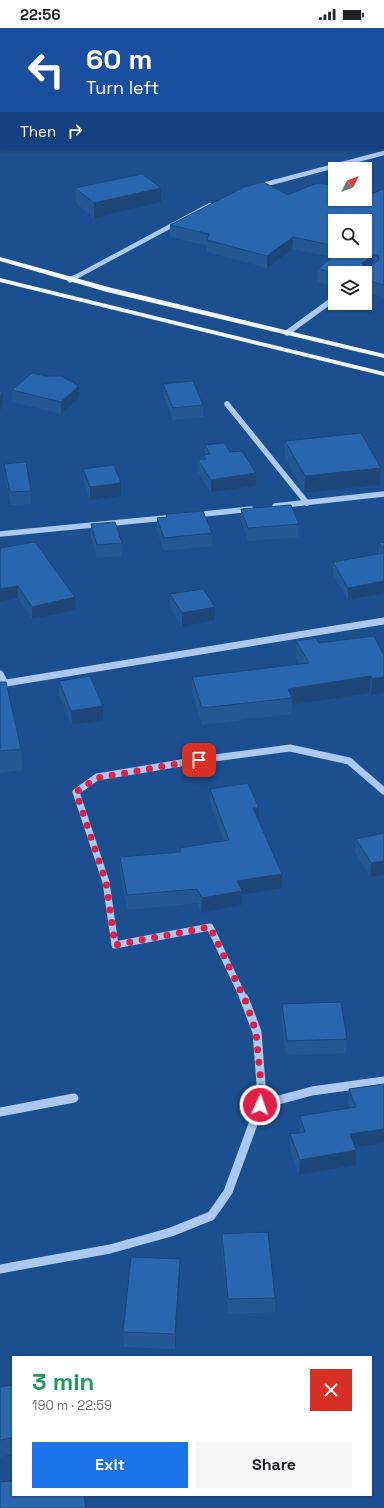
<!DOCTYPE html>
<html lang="en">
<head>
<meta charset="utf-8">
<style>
  body { margin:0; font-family:"Space Grotesk",sans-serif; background:#f6f6f6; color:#202124; height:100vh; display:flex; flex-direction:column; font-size:15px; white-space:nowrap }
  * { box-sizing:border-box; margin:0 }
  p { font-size:13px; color:#757577 }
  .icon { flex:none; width:22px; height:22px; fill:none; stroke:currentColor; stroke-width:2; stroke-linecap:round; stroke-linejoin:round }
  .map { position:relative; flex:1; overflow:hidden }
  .details { position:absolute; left:12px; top:1328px; width:360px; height:140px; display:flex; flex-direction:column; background:#fff; border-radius:0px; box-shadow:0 1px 3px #0004 }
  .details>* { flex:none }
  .guide { position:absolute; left:0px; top:0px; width:384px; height:122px; box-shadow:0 1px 3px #0004; background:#1a4fa0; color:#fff; overflow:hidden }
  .needle { width:26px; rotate:48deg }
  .buttons { position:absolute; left:328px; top:134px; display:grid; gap:8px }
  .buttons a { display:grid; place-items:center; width:44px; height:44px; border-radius:0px; background:#fff; box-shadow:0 1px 3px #0004; font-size:20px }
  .pin { position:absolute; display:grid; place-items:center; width:34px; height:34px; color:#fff; margin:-17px; border-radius:8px; box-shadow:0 2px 6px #0006 }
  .me { position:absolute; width:44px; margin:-22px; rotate:3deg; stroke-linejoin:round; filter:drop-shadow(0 0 3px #0008) }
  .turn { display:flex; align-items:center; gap:14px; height:84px; padding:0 20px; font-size:18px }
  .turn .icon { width:52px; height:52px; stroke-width:2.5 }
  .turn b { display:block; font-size:28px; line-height:34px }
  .then { display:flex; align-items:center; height:38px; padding:0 20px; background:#0003; gap:8px; font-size:15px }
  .round { display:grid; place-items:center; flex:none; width:42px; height:42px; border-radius:0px; background:#f6f6f6 }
  .overview { display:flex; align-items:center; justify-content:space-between; height:68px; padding:0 20px }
  h1 { font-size:24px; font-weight:800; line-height:30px; color:#1e9e55 }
  .action { display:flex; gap:8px; margin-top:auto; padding:8px 20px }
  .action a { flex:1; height:46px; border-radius:0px; background:#1a73e8; color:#fff; font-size:16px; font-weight:800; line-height:46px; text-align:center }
  .action a+a { background:#f6f6f6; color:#202124 }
  .status { display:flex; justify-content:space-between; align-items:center; height:28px; padding:0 20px; background:#fff; direction:ltr }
  .status svg { height:11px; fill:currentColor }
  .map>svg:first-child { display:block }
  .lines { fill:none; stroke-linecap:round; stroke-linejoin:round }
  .minor-far3 { stroke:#a9c9ee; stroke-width:4.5 }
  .minor-far2 { stroke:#a9c9ee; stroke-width:5.5 }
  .minor-far1 { stroke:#a9c9ee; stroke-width:7 }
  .minor { stroke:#a9c9ee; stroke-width:9 }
  .major { fill:#f0f6ff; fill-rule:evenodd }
  .wall { fill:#245895; fill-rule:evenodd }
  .shaded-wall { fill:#1d4779 }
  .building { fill:#2a66ad; stroke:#1d4779; fill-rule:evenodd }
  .route { stroke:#e11d48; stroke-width:7; stroke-dasharray:0 12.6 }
</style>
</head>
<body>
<div class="status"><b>22:56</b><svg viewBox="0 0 49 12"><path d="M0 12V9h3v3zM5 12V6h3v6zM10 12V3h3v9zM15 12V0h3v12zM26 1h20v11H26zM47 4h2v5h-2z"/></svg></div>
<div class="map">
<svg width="384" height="1480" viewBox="0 0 384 1480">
  <rect width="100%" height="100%" fill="#1b4f8f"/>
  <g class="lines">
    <g class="minor-far3">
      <path d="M 259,158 L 384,125"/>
      <path d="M 72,251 L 210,177"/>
    </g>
    <g class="minor-far2">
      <path d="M 70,252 L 74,250"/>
      <path d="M 287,305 L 335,270"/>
      <path d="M 227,376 L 307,475"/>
      <path d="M 275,478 L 384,466"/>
      <path d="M 195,487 L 251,481"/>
      <path d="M 0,506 L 165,490"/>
    </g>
    <g class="minor-far1">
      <path d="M 0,646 L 5,655"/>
      <path d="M 0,656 L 384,593"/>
      <path d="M 244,971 L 210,899 L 115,917 L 106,854 L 76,764 L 97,749 L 199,732 L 290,720 L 349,733 L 384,763"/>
    </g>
    <g class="minor">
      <path d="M 260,1077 L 312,1063 L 384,1053"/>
      <path d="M 0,1084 L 74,1070"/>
      <path d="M 0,1241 L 110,1221 L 171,1204 L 211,1188 L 228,1164 L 260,1077 L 261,1056 L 257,1004 L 244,970"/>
    </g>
    <g class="major">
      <path d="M 0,229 L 112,260 L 384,326 L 384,330 L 107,264 L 0,233 Z"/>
      <path d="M 0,250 L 384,344 L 384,348 L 0,254 Z"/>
    </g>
  </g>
  <g class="wall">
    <path d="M 328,157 L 371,166 L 384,161 L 384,269 L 365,265 L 365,245 L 335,245 L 335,258 L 317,254 L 318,241 L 332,229 L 292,221 L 267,240 L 207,224 L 207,218 L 170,209 L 170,197 ZM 335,193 L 365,223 L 335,223 Z"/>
    <path d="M 75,160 L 161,160 L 161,174 L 94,190 L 76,175 Z"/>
    <path d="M 163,356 L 203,377 L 203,389 L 173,392 L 164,368 Z"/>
    <path d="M 12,362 L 79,370 L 61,386 L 12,374 Z"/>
    <path d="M 285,413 L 381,440 L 380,457 L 304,465 L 285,429 Z"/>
    <path d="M 205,417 L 230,424 L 256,445 L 256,458 L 211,464 L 198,445 L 198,432 L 204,431 L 204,427 L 205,427 Z"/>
    <path d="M 4,436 L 31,463 L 31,476 L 11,477 L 5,448 Z"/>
    <path d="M 83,441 L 121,455 L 121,468 L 90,472 L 83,453 Z"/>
    <path d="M 241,481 L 299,496 L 298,509 L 248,513 L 241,493 Z"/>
    <path d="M 166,486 L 212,505 L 212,518 L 164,523 L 157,503 L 157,490 L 166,489 Z"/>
    <path d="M 91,496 L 122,515 L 122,528 L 97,530 L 91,509 Z"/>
    <path d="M 384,514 L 384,565 L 348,572 L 333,546 L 333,534 L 379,526 L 379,515 Z"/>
    <path d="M 0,520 L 75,569 L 76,582 L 32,591 L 18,570 L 0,574 Z"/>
    <path d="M 170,566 L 215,592 L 182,599 L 170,580 Z"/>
    <path d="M 296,613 L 319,615 L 384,628 L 384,665 L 371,667 L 370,665 L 292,677 L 291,686 L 202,697 L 192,665 L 192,649 L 299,636 L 296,630 Z"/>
    <path d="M 59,653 L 103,678 L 103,692 L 72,697 L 59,667 Z"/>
    <path d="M 0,654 L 21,721 L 23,742 L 0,745 Z"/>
    <path d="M 210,761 L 258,793 L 282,860 L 242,867 L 241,877 L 201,885 L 197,875 L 127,882 L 120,843 L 120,829 L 180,824 L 180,820 L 224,813 L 210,775 Z"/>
    <path d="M 384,805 L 384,847 L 370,849 L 355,825 L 356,811 Z"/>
    <path d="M 282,976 L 347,1011 L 346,1025 L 286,1028 L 281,991 Z"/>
    <path d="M 384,1056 L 384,1115 L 356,1120 L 356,1137 L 299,1147 L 290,1121 L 290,1106 L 300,1105 L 299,1103 L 300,1088 L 350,1080 L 348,1076 L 349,1061 Z"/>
    <path d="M 222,1206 L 275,1270 L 275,1284 L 228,1286 L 222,1221 Z"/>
    <path d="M 180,1246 L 175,1321 L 124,1319 L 123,1304 Z"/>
    <path d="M 13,1357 L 13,1426 L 0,1429 L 0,1359 Z"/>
  </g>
  <g class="shaded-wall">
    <rect x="236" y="0" width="6" height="1"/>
    <rect x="0" y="35" width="1" height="12"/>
    <path d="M 161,160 L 161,174 L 94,190 L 94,175 Z"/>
    <path d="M 293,209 L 292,221 L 267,240 L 267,228 Z"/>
    <path d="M 374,227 L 373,239 L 365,245 L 362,235 Z"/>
    <path d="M 79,358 L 79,370 L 61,386 L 61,374 Z"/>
    <path d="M 3,364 L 3,377 L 0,382 L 0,369 Z"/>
    <path d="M 381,440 L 380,457 L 304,465 L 305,448 Z"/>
    <path d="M 256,445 L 256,458 L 211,464 L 211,452 Z"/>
    <path d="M 121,455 L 121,468 L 90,472 L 90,459 Z"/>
    <path d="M 384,553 L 384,565 L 348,572 L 348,560 Z"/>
    <path d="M 18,558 L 18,570 L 0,574 L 0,561 Z"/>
    <path d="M 75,569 L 76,582 L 32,591 L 32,579 Z"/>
    <path d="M 215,579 L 215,592 L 182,599 L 182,585 Z"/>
    <path d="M 371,648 L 370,665 L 292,677 L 292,670 L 288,661 Z"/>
    <path d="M 384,649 L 384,665 L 371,667 L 372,651 Z"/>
    <path d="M 103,678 L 103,692 L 72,697 L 71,683 Z"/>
    <path d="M 253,780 L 259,780 L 258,794 Z"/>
    <path d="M 384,833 L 384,847 L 370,849 L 371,835 Z"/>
    <path d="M 282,846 L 282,860 L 242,867 L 241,877 L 201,885 L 202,870 L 237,853 Z"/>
    <path d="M 384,1101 L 384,1115 L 349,1121 L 350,1106 Z"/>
    <path d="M 356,1122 L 356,1137 L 299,1147 L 300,1132 Z"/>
    <path d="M 180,1231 L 180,1246 L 175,1321 L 175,1306 Z"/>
  </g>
  <g class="building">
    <path d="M 0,0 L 23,0 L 25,1 L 1,1 L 1,35 L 0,35 Z"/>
    <rect x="173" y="0" width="63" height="1"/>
    <path d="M 295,0 L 336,0 L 336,1 L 293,1 Z"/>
    <path d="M 142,146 L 161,160 L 94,175 L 75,160 Z"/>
    <path d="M 263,154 L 288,167 L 314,156 L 321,155 L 328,157 L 335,155 L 335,171 L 365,171 L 365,163 L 371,166 L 384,161 L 384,257 L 365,252 L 365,245 L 335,245 L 318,241 L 339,223 L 365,223 L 365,193 L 335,193 L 335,218 L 293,209 L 267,228 L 207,212 L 209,206 L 170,197 L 244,159 ZM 374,227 L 378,227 L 379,232 L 368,240 L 364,240 L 362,235 Z"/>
    <path d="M 32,345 L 46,348 L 61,348 L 79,358 L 61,374 L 12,362 Z"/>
    <path d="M 193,353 L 203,377 L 173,380 L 163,356 Z"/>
    <path d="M 0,364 L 3,364 L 0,369 Z"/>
    <path d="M 361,405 L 381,440 L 305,448 L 285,413 Z"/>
    <path d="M 224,415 L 230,424 L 242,423 L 256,445 L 211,452 L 198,432 L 206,431 L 204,427 L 210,426 L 205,417 Z"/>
    <path d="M 26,434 L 31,463 L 10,464 L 4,436 Z"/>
    <path d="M 114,437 L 121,455 L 90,459 L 83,441 Z"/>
    <path d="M 291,477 L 299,496 L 248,500 L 241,481 Z"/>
    <path d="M 203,483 L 212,505 L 164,510 L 157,490 L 167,489 L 166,486 Z"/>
    <path d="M 115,494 L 122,515 L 97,517 L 91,496 Z"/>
    <path d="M 35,514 L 75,569 L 32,579 L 18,558 L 0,561 L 0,520 Z"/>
    <path d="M 384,514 L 384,521 L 379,515 Z"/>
    <path d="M 384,525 L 384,553 L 348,560 L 333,534 Z"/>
    <path d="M 203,561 L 215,579 L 182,585 L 170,566 Z"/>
    <path d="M 374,608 L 384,628 L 384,649 L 372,651 L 371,648 L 288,661 L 292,670 L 202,680 L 192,649 L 309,635 L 296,613 L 316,610 L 319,615 Z"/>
    <path d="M 90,648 L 103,678 L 71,683 L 59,653 Z"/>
    <path d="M 0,654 L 6,654 L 21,721 L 0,723 Z"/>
    <path d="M 248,755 L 259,780 L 253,780 L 282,846 L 237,853 L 242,863 L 202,870 L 197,861 L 127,867 L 120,829 L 181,824 L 180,820 L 229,812 L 210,761 Z"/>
    <path d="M 384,805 L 384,833 L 371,835 L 356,811 Z"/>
    <path d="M 341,974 L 347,1011 L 287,1013 L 282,976 Z"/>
    <path d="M 384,1056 L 384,1101 L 350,1106 L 356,1122 L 300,1132 L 290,1106 L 305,1104 L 300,1088 L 356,1079 L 349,1061 Z"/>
    <path d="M 268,1204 L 275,1270 L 228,1271 L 222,1206 Z"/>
    <path d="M 131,1229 L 180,1231 L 175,1306 L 123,1304 Z"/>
    <path d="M 13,1357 L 13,1410 L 0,1412 L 0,1359 Z"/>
    <path d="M 13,1453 L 13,1467 L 84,1467 L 86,1480 L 0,1480 L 0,1454 Z"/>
  </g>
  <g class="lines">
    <path class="route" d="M 199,732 L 97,750 L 76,764 L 106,854 L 115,917 L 210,899 L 246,974 L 256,1004 L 261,1056 L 260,1077"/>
  </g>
</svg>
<div class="buttons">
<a><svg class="needle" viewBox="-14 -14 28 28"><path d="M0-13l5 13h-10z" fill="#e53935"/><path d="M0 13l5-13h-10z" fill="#757577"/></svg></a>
<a><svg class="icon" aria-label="search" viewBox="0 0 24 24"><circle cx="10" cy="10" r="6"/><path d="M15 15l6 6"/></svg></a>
<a><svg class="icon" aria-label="layers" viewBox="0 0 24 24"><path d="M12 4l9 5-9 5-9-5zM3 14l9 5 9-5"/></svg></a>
</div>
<div class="pin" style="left:199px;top:732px;background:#d93025"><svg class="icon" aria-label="arrive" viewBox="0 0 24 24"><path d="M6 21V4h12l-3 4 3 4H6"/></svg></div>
<svg class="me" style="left:260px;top:1077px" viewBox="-20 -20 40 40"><circle r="17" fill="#e11d48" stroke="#fff" stroke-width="3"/><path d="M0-11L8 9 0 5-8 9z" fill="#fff"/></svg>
<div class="guide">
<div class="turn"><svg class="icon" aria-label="left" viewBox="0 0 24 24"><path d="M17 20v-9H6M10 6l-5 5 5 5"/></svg><div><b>60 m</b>Turn left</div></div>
<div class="then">Then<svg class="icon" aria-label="right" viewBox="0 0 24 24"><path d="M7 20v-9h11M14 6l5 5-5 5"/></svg></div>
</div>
<section class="details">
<div class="overview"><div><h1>3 min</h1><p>190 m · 22:59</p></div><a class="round" style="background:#d93025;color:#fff"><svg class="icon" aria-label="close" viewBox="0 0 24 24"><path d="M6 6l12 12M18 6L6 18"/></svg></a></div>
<div class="action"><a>Exit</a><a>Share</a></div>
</section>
</div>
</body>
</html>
